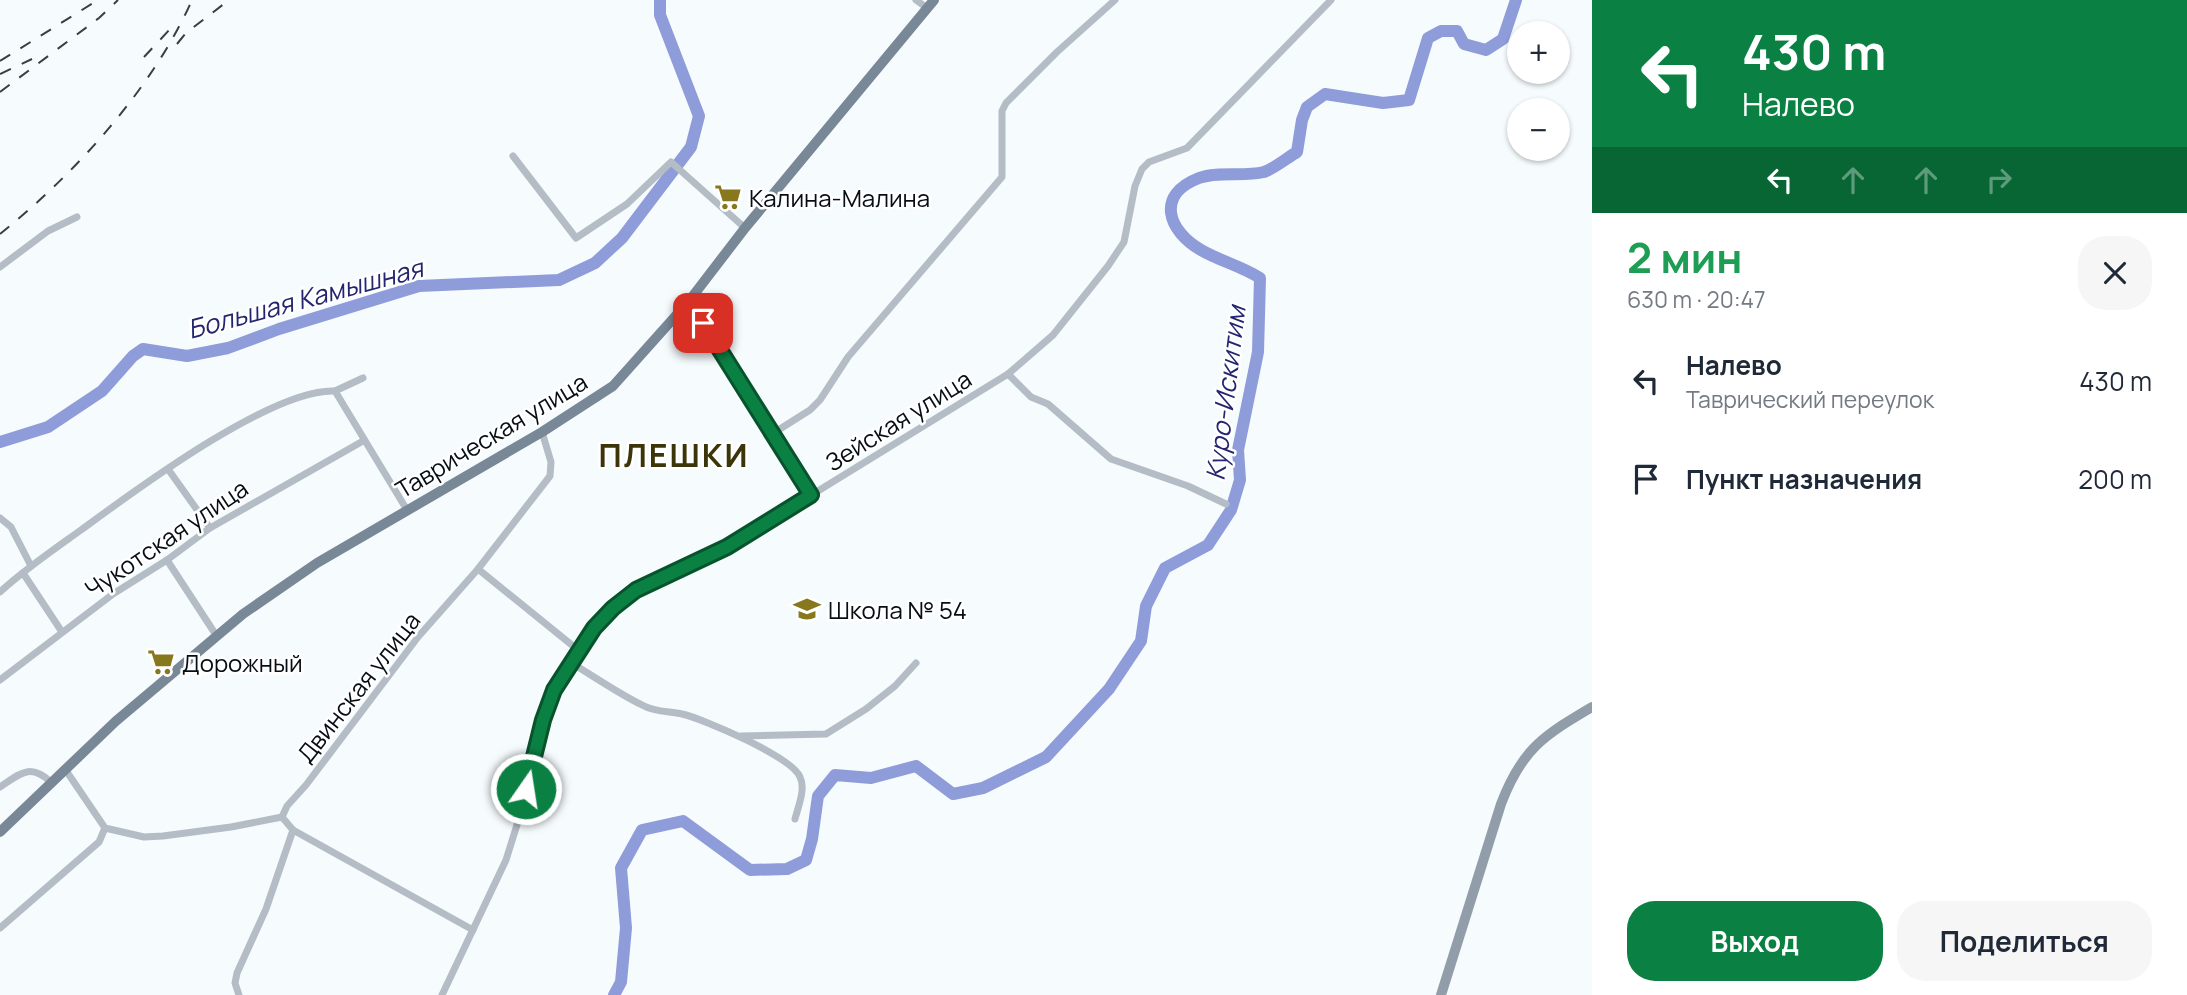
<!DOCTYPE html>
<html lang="ru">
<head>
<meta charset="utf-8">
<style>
  body { margin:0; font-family:Manrope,sans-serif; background:#f6f6f7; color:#1f2937; height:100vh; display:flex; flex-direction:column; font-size:26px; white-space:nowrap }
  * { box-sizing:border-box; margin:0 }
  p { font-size:23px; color:#747a83 }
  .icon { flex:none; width:38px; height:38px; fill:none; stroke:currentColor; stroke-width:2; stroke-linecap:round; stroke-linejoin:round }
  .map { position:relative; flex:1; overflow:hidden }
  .panel { display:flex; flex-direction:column; background:#fff; width:595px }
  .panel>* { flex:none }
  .top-card { background:#0b8043; color:#fff; overflow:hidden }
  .controls { position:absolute; left:1507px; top:21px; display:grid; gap:14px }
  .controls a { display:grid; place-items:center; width:63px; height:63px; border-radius:50%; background:#fff; box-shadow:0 2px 5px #0004; font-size:35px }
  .pin { position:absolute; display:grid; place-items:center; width:60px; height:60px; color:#fff; margin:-30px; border-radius:14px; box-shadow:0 4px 10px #0006 }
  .me { position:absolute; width:77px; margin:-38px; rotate:13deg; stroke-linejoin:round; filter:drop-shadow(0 0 5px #0008) }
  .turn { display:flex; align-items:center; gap:24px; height:147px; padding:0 35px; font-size:32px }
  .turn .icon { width:91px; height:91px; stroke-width:2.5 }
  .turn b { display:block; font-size:49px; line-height:60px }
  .lanes { display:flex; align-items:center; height:66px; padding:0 35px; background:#0003; justify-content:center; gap:35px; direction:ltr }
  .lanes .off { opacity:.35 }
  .round { display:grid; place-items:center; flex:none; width:74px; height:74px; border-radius:28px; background:#f6f6f7 }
  .headline { display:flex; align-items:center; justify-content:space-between; height:119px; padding:0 35px }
  h1 { font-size:42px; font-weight:700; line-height:52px; color:#1e9e55 }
  .cta { display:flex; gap:14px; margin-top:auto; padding:14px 35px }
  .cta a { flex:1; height:80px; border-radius:28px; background:#0b8043; color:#fff; font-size:28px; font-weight:700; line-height:80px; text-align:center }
  .cta a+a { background:#f6f6f7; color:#1f2937 }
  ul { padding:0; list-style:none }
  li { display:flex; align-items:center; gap:21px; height:98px; padding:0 35px }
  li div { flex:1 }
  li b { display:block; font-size:26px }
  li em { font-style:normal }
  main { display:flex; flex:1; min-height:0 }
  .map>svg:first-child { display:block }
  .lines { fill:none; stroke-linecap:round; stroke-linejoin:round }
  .river { stroke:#8f9cda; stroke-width:12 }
  .street { stroke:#b4bcc5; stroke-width:7 }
  .secondary { stroke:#929daa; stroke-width:10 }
  .primary { stroke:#798897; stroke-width:10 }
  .rail { stroke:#373f43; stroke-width:2; stroke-dasharray:12 12; stroke-linecap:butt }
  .route-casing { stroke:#07532c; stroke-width:18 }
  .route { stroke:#0b8043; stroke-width:12 }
  .labels { text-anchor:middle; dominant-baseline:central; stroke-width:5; stroke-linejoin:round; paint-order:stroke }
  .poi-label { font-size:24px; fill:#050e12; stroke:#fff; text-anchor:start }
  .street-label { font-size:24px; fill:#050e12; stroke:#fff }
  .water-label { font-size:26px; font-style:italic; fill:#23266f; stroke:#fff }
  .district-label { font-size:32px; font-weight:bold; letter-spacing:2px; fill:#3c350a; stroke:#fff }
</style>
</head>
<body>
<main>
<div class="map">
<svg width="1592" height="995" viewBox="0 0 1592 995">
  <rect width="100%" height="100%" fill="#f6fbfe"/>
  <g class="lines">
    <g class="river">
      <path d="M 0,442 L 48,427 L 102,391 L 133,356 L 143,349 L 187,356 L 228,348 L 279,329 L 419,286 L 559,280 L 595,263 L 622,238 L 691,147 L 699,116 L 660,15 L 660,0"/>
      <path d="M 614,995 L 621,982 L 626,928 L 621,868 L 642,830 L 683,821 L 750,870 L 787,869 L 806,860 L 812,839 L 818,796 L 835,775 L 871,778 L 916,766 L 953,794 L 983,788 L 1046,757 L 1109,689 L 1141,641 L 1146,606 L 1165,568 L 1208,545 L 1231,510 L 1240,480 L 1238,450 L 1258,352 L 1260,278 C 1241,266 1220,261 1201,250 C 1168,231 1155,195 1199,178 C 1218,171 1244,177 1264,172 C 1275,168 1287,158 1297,152 L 1302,120 L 1307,107 L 1325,94 L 1383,103 L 1409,100 L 1428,38 L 1441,31 L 1457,31 L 1464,44 L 1486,50 L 1503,39 L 1516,0"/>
    </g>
    <g class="street">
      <path d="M 916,0 L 927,8"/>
      <path d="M 513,156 L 576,238 L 627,204 L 671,162 L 745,228"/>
      <path d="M 0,267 L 48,231 L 77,217"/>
      <path d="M 689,301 L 811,495"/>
      <path d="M 1008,374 L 1031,397 L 1048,404 L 1111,459 L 1188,486 L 1226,504"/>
      <path d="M 335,391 L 363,378"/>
      <path d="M 772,434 L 810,410 L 820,400 L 848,357 L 1002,177 L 1002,111 L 1006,103 L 1057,52 L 1115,0"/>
      <path d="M 168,469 L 210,528"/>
      <path d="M 0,518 L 11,527 L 31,566"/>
      <path d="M 167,560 L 216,635"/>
      <path d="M 478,569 L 578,650"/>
      <path d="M 23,573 L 62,632"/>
      <path d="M 0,592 C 25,569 53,550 81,530 C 133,492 272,388 335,391 L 407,510"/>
      <path d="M 570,662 C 593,676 616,692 640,704 C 654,712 667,711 682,714 C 704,719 792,757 800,777 C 806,789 798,807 795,819"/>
      <path d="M 0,680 L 113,594 L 167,560 L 210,528 L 363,441"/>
      <path d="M 741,736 L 826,734 L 866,709 L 895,686 L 916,663"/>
      <path d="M 65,769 L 105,828 L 144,837 L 163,836 L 231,827 L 282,817 L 287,806 L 306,785 L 418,637 L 478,569 L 550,476 L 551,462 L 542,432"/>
      <path d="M 0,787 C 21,773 30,763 51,782"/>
      <path d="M 282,817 L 293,830 L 473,930"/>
      <path d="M 0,928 L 99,842 L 105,828"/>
      <path d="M 239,995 L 235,983 L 237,973 L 266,909 L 293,830"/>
      <path d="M 442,995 L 506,860 L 521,812 L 543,720 L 554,690 L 594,628 L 613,608 L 636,590 L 727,547 L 1008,374 L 1053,335 L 1108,266 L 1124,242 L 1135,186 L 1142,169 L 1149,162 L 1187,148 L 1331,0"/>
    </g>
    <path class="secondary" d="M 1441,995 L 1501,804 C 1522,749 1543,736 1592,707"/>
    <path class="primary" d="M 0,832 L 116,721 L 243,614 L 317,563 L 542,432 L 613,386 L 689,301 L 745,228 L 934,0"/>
    <g class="rail">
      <path d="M 177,44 L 186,33 L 229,0"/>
      <path d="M 144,57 L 172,27"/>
      <path d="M 0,61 L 98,0"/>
      <path d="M 0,74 L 32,59"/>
      <path d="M 0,92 L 99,18 L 118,0"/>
      <path d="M 0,234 C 75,174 153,88 192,0"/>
    </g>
  </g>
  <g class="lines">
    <defs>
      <path id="route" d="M 526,789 L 543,720 L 554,690 L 594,628 L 613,608 L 636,590 L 727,547 L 811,495 L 703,323"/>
    </defs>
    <use href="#route" class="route-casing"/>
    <use href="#route" class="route"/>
  </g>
  <defs>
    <symbol id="supermarket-bare" viewBox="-9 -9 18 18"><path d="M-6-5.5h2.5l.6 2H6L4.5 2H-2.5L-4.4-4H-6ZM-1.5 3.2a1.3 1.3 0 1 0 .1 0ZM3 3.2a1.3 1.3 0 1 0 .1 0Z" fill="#87781d" stroke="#fff" stroke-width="2.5" paint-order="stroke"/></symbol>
    <symbol id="school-bare" viewBox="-9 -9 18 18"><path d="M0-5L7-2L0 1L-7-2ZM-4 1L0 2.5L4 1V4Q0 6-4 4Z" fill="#87781d" stroke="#fff" stroke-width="2.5" paint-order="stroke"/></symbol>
  </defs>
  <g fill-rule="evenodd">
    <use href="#supermarket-bare" x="709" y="178" width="38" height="38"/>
    <use href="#school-bare" x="788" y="590" width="38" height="38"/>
    <use href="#supermarket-bare" x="142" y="643" width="38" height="38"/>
  </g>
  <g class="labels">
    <g class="poi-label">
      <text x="749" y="197">Калина-Малина</text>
      <text x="828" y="609">Школа № 54</text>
      <text x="182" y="662">Дорожный</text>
    </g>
    <g class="street-label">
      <text transform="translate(898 420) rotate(-32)">Зейская улица</text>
      <text transform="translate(491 435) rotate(-31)">Таврическая улица</text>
      <text transform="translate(166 538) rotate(-34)">Чукотская улица</text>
      <text transform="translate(358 687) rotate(-52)">Двинская улица</text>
    </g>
    <g class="water-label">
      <text transform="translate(305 298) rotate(-15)">Большая Камышная</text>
      <text transform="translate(1225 393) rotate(-83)">Куро-Искитим</text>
    </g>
    <g class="district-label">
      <text x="674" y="455">ПЛЕШКИ</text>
    </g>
  </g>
</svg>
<div class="controls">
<a>+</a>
<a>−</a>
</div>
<div class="pin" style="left:703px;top:323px;background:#d93025"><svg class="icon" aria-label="arrive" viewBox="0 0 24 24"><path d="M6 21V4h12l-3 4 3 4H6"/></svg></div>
<svg class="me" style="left:526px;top:789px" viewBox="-20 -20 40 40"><circle r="17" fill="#0b8043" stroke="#fff" stroke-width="3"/><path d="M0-11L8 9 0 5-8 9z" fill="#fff"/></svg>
</div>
<section class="panel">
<div class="top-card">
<div class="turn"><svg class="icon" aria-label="left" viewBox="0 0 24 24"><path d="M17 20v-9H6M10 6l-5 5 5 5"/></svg><div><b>430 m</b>Налево</div></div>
<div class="lanes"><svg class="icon" aria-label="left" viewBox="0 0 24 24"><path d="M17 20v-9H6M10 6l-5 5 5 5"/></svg><svg class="icon off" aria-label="ahead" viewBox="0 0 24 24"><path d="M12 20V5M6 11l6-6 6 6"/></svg><svg class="icon off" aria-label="ahead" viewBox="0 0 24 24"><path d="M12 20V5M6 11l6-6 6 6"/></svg><svg class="icon off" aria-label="right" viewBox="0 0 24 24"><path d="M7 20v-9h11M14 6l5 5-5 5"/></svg></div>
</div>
<div class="headline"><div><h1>2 мин</h1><p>630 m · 20:47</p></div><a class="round"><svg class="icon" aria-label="close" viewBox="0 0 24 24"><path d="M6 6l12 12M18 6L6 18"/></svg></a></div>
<ul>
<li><svg class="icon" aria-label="left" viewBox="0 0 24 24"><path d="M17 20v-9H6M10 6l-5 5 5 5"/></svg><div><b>Налево</b><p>Таврический переулок</p></div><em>430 m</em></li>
<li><svg class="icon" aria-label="arrive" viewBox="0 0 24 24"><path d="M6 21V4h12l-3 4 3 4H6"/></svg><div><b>Пункт назначения</b></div><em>200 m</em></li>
</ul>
<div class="cta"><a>Выход</a><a>Поделиться</a></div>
</section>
</main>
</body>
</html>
